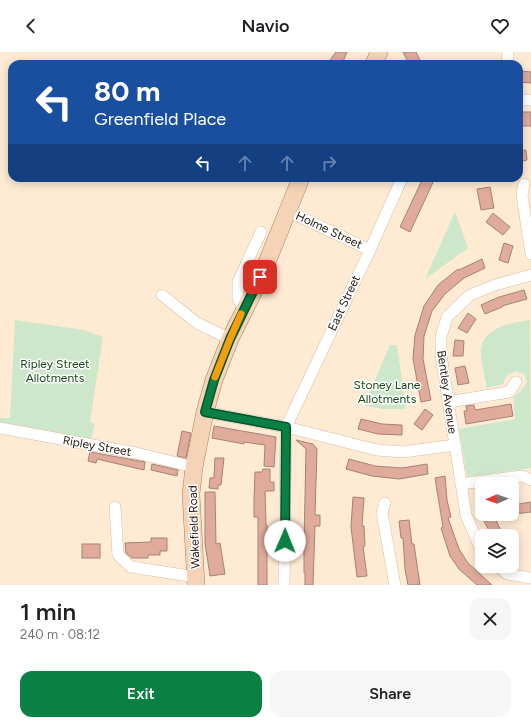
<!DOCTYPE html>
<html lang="en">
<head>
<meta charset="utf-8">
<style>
  body { margin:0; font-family:Figtree,sans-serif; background:#f6f6f6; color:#202124; height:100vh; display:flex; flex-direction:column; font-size:15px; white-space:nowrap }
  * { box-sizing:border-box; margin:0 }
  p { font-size:13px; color:#757577 }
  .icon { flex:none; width:22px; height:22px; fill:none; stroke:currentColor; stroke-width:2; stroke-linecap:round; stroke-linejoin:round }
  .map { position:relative; height:533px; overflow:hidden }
  .sheet { display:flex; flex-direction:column; background:#fff; flex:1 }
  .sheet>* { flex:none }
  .top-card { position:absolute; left:8px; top:8px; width:515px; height:122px; border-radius:12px; box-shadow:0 2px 10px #0003; background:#1a4fa0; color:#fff; overflow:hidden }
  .needle { width:26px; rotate:268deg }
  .tools { position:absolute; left:475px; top:425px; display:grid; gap:8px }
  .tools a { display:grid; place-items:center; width:44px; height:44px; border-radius:8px; background:#fff; box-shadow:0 2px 10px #0003; font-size:20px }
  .pin { position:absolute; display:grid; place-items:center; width:34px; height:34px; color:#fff; margin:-17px; border-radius:8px; box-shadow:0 2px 6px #0006 }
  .me { position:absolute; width:44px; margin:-22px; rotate:1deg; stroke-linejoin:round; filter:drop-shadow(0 0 3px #0008) }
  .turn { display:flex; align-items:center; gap:14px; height:84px; padding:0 20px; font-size:18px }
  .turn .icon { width:52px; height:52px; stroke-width:2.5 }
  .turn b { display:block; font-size:28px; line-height:34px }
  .lanes { display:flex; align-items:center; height:38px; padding:0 20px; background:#0003; justify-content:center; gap:20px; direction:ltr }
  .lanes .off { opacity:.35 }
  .round { display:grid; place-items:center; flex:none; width:42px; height:42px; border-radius:12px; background:#f6f6f6 }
  .overview { display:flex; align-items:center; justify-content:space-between; height:68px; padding:0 20px }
  h1 { font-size:24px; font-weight:600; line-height:30px }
  .button { display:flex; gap:8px; margin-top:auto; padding:8px 20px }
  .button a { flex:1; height:46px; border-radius:12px; background:#0b8043; color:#fff; font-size:16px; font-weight:600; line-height:46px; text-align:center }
  .button a+a { background:#f6f6f6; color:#202124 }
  header { display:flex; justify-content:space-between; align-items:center; height:52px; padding:0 20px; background:#fff; font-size:18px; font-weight:600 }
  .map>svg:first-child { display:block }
  .green { fill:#cde7cb }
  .building { fill:#e0ab9b; stroke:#a58277 }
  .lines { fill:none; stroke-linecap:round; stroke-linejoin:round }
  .minor-casing { stroke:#d6bea2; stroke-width:12 }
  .primary-casing { stroke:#a77f5c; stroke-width:18 }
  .minor { stroke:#fff; stroke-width:11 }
  .primary { stroke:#f5d3b6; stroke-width:17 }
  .route-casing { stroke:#07532c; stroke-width:10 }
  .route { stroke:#0b8043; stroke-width:7 }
  .slow { stroke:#f59e0b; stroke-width:7 }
  .labels { text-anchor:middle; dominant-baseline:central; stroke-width:3; stroke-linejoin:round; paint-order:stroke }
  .street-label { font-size:12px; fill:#241b11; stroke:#fff }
  .park-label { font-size:12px; fill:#144815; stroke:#fff }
</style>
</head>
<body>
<header><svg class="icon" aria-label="back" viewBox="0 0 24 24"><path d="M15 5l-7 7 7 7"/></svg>Navio<svg class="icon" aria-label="heart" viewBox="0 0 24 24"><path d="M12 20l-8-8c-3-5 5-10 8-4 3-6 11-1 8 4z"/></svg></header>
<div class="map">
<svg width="531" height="533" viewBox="0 0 531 533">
  <rect width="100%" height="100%" fill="#ffebd4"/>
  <g class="green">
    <path d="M 455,160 L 468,196 L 425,227 Z"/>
    <path d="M 15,268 L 84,278 L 103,285 L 90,370 L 95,372 L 91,387 L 0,370 L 0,366 L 10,366 Z"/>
    <path d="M 530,268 L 531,416 L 467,425 L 459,377 L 515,367 L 513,345 L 522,338 L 527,330 L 524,322 L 516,319 L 507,323 L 503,332 L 487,336 C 485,327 480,306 481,298 C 484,274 511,271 530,268 Z"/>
    <path d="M 390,293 L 397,293 L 406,357 L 381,357 L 364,353 Z"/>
  </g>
  <g class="building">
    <path d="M 336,0 L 347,0 L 342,12 L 327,12 Z"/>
    <path d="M 403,0 L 416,0 L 422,12 L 409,12 Z"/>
    <path d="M 520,19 L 531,20 L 531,31 L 519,30 Z"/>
    <rect x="519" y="60" width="12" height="14"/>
    <path d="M 526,98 L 527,108 L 519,110 L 519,99 Z"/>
    <path d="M 423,126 L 435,126 L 410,180 L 400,175 Z"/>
    <path d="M 490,135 L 494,156 L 481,158 L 477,137 Z"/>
    <path d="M 493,161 L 510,175 L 503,183 L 486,170 Z"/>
    <path d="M 504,191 L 513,194 L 508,211 L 499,208 Z"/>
    <path d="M 482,207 L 485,216 L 464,226 L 445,242 L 432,259 L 424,284 L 423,307 L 431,348 L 421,350 L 413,307 L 415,283 L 424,254 L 438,233 L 458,217 L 459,218 Z"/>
    <path d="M 524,238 L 527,247 L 502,254 L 502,255 L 485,262 L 481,253 L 499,245 Z"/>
    <path d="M 468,261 L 476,267 L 467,281 L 458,276 Z"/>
    <path d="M 455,288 L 464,289 L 463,304 L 453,304 Z"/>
    <path d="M 465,314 L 469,331 L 458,333 L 455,316 Z"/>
    <path d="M 511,352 L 513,364 L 466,372 L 464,359 L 467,359 L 466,354 L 474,353 L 475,358 Z"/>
    <path d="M 425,357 L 433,363 L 422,378 L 414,372 Z"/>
    <path d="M 361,367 L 382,372 L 402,373 L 402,383 L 378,382 L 358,377 Z"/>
    <path d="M 214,374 L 276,385 L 274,415 L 264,414 L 265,393 L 244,390 L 244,392 L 212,386 Z"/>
    <path d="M 182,379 L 191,381 L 186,406 L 177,404 Z"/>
    <path d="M 296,388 L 313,392 L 317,397 L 315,463 L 320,463 L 320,474 L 315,474 L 313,533 L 305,533 L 305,521 L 304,521 L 304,492 L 306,397 Z"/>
    <path d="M 90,400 L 145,410 L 144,418 L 97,407 L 96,411 L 88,409 Z"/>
    <path d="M 215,406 L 224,406 L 221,433 L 218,433 L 218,437 L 209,436 L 210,426 L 214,426 Z"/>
    <path d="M 349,407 L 375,414 L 402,416 L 427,412 L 428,422 L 399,427 L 372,424 L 346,417 Z"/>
    <path d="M 152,412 L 178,418 L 177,424 L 151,418 Z"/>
    <path d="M 263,417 L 270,417 L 270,430 L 274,430 L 274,439 L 265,439 L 266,473 L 267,473 L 267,533 L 258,533 L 258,465 L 254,465 L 254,448 L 255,420 L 262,420 Z"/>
    <path d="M 445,424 L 447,448 L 451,465 L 448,466 L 459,497 L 468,511 L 492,533 L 477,533 L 459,517 L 450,504 L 441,476 L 443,475 L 435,426 Z"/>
    <path d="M 205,440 L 215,440 L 216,492 L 220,491 L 225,522 L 210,524 L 205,491 Z"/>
    <path d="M 353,445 L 364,446 L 362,474 L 364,474 L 365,494 L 363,495 L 367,524 L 357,525 L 351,475 Z"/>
    <path d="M 531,450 L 531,460 L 515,462 L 513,453 Z"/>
    <path d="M 494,464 L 502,481 L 495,484 L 492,484 L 484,469 Z"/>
    <path d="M 409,468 L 412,492 L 414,492 L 420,533 L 408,533 L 405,517 L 403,486 L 401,486 L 399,469 Z"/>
    <path d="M 151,486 L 167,486 L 167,499 L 160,499 L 160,503 L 148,503 L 148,506 L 132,506 L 126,501 L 125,491 L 151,490 Z"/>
    <rect x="82" y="492" width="18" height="14"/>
  </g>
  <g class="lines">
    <defs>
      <g id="minor">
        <path d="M 507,12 L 508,0"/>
        <path d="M 519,48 L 531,48"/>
        <path d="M 524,132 L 522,143 L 531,202"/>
        <path d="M 288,159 L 370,198"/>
        <path d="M 162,243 L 197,271 L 230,287"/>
        <path d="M 244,257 L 238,247 L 238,230 L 261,180"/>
        <path d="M 448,350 L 509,340 L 516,330"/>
        <path d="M 205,360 L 286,375 L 377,398 L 403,400 L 455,393"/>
        <path d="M 0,376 L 136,401 L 194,415"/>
        <path d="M 461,432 L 522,424 L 531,428"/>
        <path d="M 385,451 L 382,461 L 395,533"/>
        <path d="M 115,455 L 118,503 L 131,515 L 196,525"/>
        <path d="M 482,500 L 466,463 L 441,303 L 441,285 L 447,265 L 470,243 L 495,233 L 531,223"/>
        <path d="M 498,514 L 507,522 L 531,526"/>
        <path d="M 284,533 L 286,375 L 370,198 L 402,126"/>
      </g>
      <g id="primary">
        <path d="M 374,12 L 379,0"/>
        <path d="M 196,533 L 191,442 L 194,415 L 205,360 L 214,328 L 230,287 L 261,225 L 301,126"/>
      </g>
    </defs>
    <use href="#minor" class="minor-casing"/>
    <use href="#primary" class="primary-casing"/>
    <use href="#minor" class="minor"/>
    <use href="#primary" class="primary"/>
  </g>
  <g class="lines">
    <defs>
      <path id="route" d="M 260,225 L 230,287 L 214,328 L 205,360 L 286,375 L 285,489"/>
    </defs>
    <use href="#route" class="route-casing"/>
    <use href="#route" class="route"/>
    <path class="slow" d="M 215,325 L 230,287 L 241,262"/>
  </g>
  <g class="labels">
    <g class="street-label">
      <text transform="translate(329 178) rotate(25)">Holme Street</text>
      <text transform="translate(344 251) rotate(-65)">East Street</text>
      <text transform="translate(447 340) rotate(82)">Bentley Avenue</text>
      <text transform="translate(97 394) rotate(10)">Ripley Street</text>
      <text transform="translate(194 475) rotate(-92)">Wakefield Road</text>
    </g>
    <g class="park-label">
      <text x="55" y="312">Ripley Street<tspan x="55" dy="14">Allotments</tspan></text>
      <text x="387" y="333">Stoney Lane<tspan x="387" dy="14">Allotments</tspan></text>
    </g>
  </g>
</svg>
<div class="tools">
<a><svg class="needle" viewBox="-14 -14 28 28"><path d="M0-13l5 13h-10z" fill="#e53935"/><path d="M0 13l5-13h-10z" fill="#757577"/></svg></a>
<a><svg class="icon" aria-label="layers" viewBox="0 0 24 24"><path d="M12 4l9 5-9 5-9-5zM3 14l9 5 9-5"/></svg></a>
</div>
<div class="pin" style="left:260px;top:225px;background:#d93025"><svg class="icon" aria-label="arrive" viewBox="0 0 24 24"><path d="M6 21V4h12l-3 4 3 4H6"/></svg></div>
<svg class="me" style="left:285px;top:489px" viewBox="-20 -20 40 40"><circle r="19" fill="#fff"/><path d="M0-13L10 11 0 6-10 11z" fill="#0b8043"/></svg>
<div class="top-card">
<div class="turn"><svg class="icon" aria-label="left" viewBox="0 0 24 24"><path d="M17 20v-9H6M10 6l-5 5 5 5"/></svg><div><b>80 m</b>Greenfield Place</div></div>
<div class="lanes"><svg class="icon" aria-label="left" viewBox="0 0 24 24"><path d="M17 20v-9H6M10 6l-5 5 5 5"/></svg><svg class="icon off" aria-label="ahead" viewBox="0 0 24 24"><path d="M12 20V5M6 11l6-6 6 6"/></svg><svg class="icon off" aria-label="ahead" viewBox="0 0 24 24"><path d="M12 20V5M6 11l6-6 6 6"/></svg><svg class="icon off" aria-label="right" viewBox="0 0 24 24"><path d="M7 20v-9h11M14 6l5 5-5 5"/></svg></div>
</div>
</div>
<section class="sheet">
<div class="overview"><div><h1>1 min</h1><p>240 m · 08:12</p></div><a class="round"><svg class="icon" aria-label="close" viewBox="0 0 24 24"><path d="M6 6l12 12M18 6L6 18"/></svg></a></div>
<div class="button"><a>Exit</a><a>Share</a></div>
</section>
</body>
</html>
